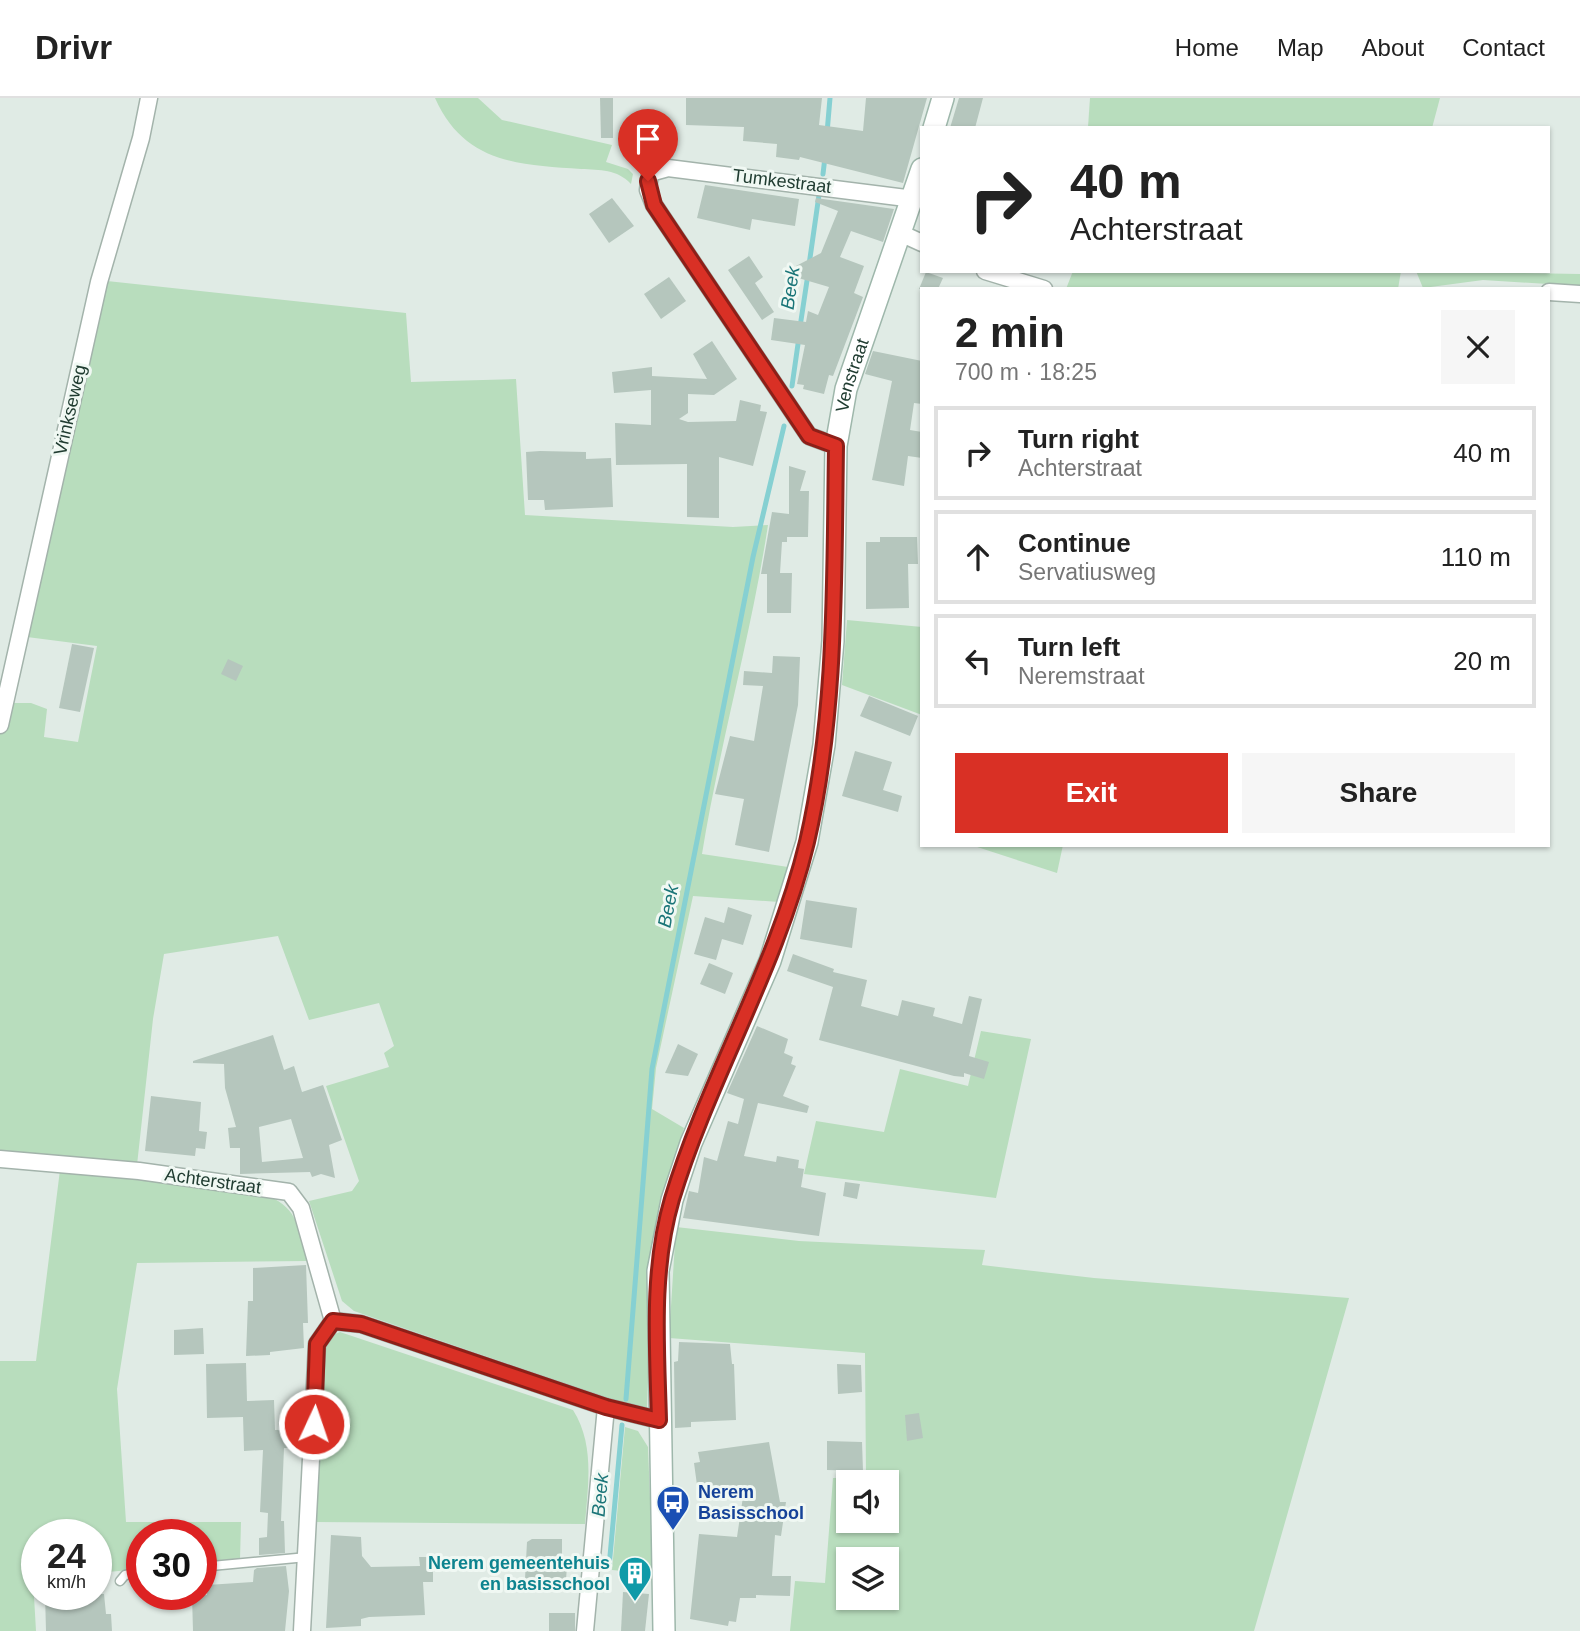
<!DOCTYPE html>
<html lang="en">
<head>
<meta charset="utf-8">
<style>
  body { margin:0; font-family:Arial,sans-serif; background:#f6f6f6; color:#222; height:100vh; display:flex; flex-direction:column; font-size:26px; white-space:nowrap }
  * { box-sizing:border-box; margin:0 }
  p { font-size:23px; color:#767676 }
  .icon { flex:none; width:38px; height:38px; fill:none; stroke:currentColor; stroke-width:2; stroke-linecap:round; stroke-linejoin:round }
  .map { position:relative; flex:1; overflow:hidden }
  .side { position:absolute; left:920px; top:189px; width:630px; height:560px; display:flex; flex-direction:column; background:#fff; border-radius:0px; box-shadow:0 2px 5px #0004 }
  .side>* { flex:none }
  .top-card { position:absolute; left:920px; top:28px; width:630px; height:147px; border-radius:0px; box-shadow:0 2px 5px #0004; background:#fff; color:#222; overflow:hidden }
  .controls { position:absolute; left:836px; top:1372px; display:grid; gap:14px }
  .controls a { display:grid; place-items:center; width:63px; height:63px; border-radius:0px; background:#fff; box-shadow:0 2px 5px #0004; font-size:35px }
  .speed { position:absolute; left:21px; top:1421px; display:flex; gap:14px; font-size:35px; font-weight:700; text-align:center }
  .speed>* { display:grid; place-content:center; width:91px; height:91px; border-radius:50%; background:#fff; box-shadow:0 2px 5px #0004; line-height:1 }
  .speed small { font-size:18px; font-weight:400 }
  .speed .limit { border:10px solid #d22; background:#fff; color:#111 }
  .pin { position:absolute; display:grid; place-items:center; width:60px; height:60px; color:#fff; margin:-72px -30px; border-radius:50% 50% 50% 0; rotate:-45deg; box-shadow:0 0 7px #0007 }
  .pin .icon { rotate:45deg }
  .me { position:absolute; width:77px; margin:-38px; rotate:3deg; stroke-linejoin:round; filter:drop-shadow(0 0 5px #0008) }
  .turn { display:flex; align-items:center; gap:24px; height:147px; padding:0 35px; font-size:32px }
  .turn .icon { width:91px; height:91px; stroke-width:2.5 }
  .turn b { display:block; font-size:49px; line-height:60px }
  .round { display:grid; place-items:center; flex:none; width:74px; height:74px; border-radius:0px; background:#f6f6f6 }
  .headline { display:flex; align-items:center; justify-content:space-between; height:119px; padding:0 35px }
  h1 { font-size:42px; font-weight:700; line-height:52px }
  .primary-button { display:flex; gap:14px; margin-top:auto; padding:14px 35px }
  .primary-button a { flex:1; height:80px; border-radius:0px; background:#d93025; color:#fff; font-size:28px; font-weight:700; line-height:80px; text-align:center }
  .primary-button a+a { background:#f6f6f6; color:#222 }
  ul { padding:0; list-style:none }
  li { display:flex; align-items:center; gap:21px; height:94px; margin:0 14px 10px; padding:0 21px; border:4px solid #e0e0e0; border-radius:0px }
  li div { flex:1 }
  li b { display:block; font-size:26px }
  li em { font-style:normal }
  header { display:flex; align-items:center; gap:42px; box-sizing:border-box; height:98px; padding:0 35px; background:#fff; border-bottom:2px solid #e0e0e0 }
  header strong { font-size:33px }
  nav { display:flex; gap:38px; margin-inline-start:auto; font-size:24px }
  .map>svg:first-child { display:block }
  .green { fill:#b8ddbd; fill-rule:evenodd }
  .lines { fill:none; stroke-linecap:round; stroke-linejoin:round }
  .stream { stroke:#86d0d2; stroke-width:5 }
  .building { fill:#b5c6bd; fill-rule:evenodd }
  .lane-casing { stroke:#a3b3ab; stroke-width:11 }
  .street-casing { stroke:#a3b3ab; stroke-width:19 }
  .secondary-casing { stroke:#9eb7ab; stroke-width:24 }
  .lane { stroke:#fff; stroke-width:8 }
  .street { stroke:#fff; stroke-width:16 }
  .secondary { stroke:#fff; stroke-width:21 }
  .route-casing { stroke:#8d1f18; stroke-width:18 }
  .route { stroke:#d93025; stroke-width:12 }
  .labels { text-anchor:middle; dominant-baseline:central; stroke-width:6; stroke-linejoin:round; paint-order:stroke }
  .street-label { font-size:18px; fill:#203c31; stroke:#f0f8f3 }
  .transit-label { font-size:18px; font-weight:bold; fill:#164399; stroke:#f0f8f3; text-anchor:start }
  .culture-label { font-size:18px; font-weight:bold; fill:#0d838f; stroke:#f0f8f3; text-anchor:end }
  .water-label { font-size:19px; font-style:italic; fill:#1a7578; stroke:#f0f8f3 }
</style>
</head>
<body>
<header>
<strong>Drivr</strong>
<nav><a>Home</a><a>Map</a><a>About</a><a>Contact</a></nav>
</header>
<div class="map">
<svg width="1580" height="1533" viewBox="0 0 1580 1533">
  <rect width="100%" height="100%" fill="#e0ebe5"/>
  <g class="green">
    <path d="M 435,0 L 478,0 L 502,22 L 612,47 L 606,64 L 628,71 L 633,76 L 631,86 C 617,71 600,72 581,71 C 518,67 464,65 435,0 Z"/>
    <path d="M 1090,0 L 1440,0 L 1432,30 L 1091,30 L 1088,29 Z"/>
    <path d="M 1073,173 L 1401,173 L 1398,191 L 1066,191 Z"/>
    <path d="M 1416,173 L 1580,176 L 1580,188 L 1483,182 L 1423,190 Z"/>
    <path d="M 107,183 L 406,215 L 411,284 L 516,281 L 525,417 L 733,429 L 768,427 C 751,538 720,645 702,756 L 788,769 L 779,804 L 693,798 L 656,970 L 652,1011 L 684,1030 L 660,1102 L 652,1158 L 647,1310 L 614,1302 L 354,1213 L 342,1203 L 309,1103 L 352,1093 L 359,1083 L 326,988 L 389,969 L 384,955 L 394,948 L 379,905 L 309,922 L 278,838 L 164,856 L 153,921 L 137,1067 L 0,1056 L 0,605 L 31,605 L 47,611 L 44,639 L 78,644 L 97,548 L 27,539 Z"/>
    <path d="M 847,522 L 922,529 L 922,617 L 842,587 Z"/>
    <path d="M 971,747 L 1063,747 L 1057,775 Z"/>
    <path d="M 981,933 L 1031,941 L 996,1100 L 804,1076 L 816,1023 L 884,1034 L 900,971 L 968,988 Z"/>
    <path d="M 60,1072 L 268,1098 C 300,1111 298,1133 307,1163 L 137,1165 L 117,1291 L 126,1424 L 241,1424 L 240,1462 L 201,1465 L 201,1437 L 142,1437 L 142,1471 L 96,1475 L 96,1437 L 37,1437 L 37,1480 L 33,1481 L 36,1533 L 0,1533 L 0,1263 L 36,1263 Z"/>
    <path d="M 676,1129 L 799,1143 L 985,1152 L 982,1167 L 1094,1180 L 1349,1200 L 1254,1533 L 790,1533 L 795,1483 L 825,1485 L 833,1380 L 866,1379 L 865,1255 L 669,1240 ZM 849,1384 L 887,1384 L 887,1423 L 849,1423 ZM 849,1461 L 887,1461 L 887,1500 L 849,1500 Z"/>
    <path d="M 340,1234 L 573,1312 C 595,1347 588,1387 585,1426 L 314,1424 L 326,1249 L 335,1236 Z"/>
    <path d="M 625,1329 L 638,1333 L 648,1349 L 653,1476 L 612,1472 Z"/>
  </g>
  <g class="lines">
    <g class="stream">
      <path d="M 827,35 L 830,0"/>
      <path d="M 823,76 L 825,59"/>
      <path d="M 809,167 L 819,97"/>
      <path d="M 800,229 L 808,176"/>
      <path d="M 792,288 L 799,239"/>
      <path d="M 626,1301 L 652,971 L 753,459 L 784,328"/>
      <path d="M 609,1469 L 622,1327"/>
    </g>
  </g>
  <g class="building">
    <path d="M 600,0 L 613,0 L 613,40 L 601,40 Z"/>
    <path d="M 686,0 L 822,0 L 819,27 L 863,33 L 866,0 L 927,0 L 903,85 L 800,59 L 799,62 L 776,59 L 777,46 L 743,43 L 744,29 L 686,27 Z"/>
    <path d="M 959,0 L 983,0 L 975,30 L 950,30 Z"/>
    <path d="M 705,87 L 799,101 L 795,128 L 752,121 L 750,132 L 697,120 Z"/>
    <path d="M 612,100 L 634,128 L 609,145 L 589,116 Z"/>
    <path d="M 816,100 L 894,111 L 883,144 L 851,133 L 840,159 L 864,168 L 854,195 L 863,199 L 833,278 L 829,277 L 824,296 L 803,291 L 804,287 L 797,286 L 805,247 L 771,242 L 774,220 L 806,224 L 808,213 L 818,217 L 829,189 L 795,179 L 796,168 L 821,155 L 838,113 L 815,104 Z"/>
    <path d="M 749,158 L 763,179 L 755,185 L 774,214 L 762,222 L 728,172 Z"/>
    <path d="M 926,174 L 943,180 L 938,191 L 919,191 Z"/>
    <path d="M 669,179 L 686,203 L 661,221 L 644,196 Z"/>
    <path d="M 712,243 L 737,281 L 714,297 L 688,296 L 688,315 L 679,321 L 688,324 L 736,323 L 740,302 L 761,307 L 760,313 L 767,314 L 753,368 L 719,359 L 719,420 L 687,419 L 687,366 L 616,367 L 615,325 L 651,327 L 651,292 L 614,295 L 612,274 L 652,269 L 652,278 L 707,281 L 693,256 Z"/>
    <path d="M 873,253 L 922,263 L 922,306 L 914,305 L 910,332 L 922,334 L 922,360 L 908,358 L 904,388 L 872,382 L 892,283 L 865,276 Z"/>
    <path d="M 540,353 L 586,354 L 586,361 L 611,360 L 613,409 L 545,412 L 544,402 L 528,402 L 526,354 Z"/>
    <path d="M 789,368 L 806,373 L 800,393 L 809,393 L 808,439 L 787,439 L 787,444 L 782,444 L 780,475 L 792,475 L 791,515 L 767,515 L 767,476 L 761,476 L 772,414 L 789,416 Z"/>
    <path d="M 880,439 L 917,439 L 918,466 L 908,466 L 909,510 L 866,511 L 866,444 L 880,444 Z"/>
    <path d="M 72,546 L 94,550 L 80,614 L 59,610 Z"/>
    <path d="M 773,558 L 800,559 L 798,607 L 769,754 L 735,747 L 744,701 L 715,696 L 730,638 L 754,643 L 763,588 L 743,587 L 744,573 L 772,575 Z"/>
    <path d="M 228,561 L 243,568 L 236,583 L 221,576 Z"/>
    <path d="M 869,598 L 918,618 L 910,638 L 860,618 Z"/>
    <path d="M 855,653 L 892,664 L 883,692 L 902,698 L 898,714 L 842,698 Z"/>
    <path d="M 806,802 L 857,810 L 852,850 L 800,841 Z"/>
    <path d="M 728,809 L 752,817 L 743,847 L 722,841 L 716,862 L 694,856 L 705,819 L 724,825 Z"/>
    <path d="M 793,856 L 834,871 L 833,874 L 867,882 L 861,908 L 898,918 L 902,902 L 935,910 L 933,918 L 962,926 L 969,898 L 982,901 L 969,958 L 989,964 L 984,981 L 964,975 L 964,979 L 954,978 L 819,942 L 833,889 L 787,873 Z"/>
    <path d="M 709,865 L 733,875 L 725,896 L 700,886 Z"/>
    <path d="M 757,928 L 788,941 L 784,955 L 793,959 L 791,966 L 796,968 L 783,998 L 809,1008 L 807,1015 L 758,1005 L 744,1058 L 776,1064 L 777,1058 L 799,1062 L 798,1070 L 804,1071 L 801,1089 L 826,1095 L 819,1138 L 683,1120 L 689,1093 L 698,1095 L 704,1059 L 717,1063 L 728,1023 L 738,1026 L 744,1001 L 727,995 Z"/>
    <path d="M 273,937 L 284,972 L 294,968 L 302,994 L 323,987 L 342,1042 L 329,1047 L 335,1080 L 321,1076 L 312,1079 L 310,1074 L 240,1076 L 240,1050 L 230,1050 L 228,1030 L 236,1029 L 225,990 L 224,966 L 193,965 L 193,963 ZM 291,1021 L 303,1060 L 262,1064 L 259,1029 Z"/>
    <path d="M 678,946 L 698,956 L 688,978 L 665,975 Z"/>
    <path d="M 151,998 L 201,1004 L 199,1033 L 207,1034 L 205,1051 L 196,1050 L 195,1058 L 145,1053 Z"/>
    <path d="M 845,1084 L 860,1086 L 857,1101 L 843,1098 Z"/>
    <path d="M 306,1167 L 308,1225 L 303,1225 L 304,1250 L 270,1254 L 270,1257 L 246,1258 L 248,1203 L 253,1203 L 253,1170 Z"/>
    <path d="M 203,1230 L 204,1256 L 174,1257 L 174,1232 Z"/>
    <path d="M 679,1244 L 730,1246 L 732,1266 L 734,1266 L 736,1322 L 691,1324 L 691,1329 L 675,1330 L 674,1264 L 678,1263 Z"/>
    <path d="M 246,1265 L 247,1303 L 274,1302 L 275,1332 L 297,1331 L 297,1350 L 284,1350 L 281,1423 L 284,1423 L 285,1455 L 259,1457 L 259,1440 L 267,1439 L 268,1415 L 260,1414 L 263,1352 L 244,1353 L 243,1319 L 207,1320 L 206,1266 Z"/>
    <path d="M 837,1266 L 861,1267 L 862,1294 L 838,1296 Z"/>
    <path d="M 919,1315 L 923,1340 L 907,1343 L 905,1317 Z"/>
    <path d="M 827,1343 L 862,1344 L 863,1373 L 827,1372 Z"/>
    <path d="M 769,1344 L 780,1404 L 786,1404 L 781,1438 L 775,1437 L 772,1478 L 791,1478 L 790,1498 L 756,1497 L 756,1500 L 740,1500 L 736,1524 L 729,1523 L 728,1528 L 690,1521 L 699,1436 L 737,1439 L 744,1392 L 704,1397 L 702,1387 L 697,1387 L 694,1365 L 700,1364 L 698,1354 Z"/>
    <path d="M 331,1437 L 361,1439 L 362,1458 L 371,1469 L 420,1468 L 419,1459 L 433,1459 L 433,1484 L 423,1484 L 425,1517 L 369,1519 L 361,1521 L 361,1528 L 326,1530 Z"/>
    <path d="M 532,1441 L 562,1441 L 562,1467 L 567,1467 L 566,1482 L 525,1481 L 527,1444 Z"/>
    <path d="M 286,1468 L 289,1493 L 285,1533 L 193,1533 L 192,1498 L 207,1497 L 207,1487 L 253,1484 L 254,1472 L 257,1470 Z"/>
    <path d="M 623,1494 L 649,1496 L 645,1533 L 621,1533 Z"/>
    <path d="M 45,1496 L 104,1496 L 106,1516 L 111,1516 L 112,1533 L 46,1533 Z"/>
    <rect x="549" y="1515" width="26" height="18"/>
  </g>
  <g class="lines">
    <defs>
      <g id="lane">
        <path d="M 201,1469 L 307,1459"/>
        <path d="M 120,1483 L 125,1477 L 142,1474"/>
      </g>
      <g id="street">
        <path d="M 900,135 L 922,145"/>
        <path d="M 985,173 L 1044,191"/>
        <path d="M 1549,194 L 1580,196"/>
        <path d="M 836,348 L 809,338 L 654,107 L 648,92 L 650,75 L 668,70 L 914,101"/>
        <path d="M 0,627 L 99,184 L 141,40 L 149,0"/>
        <path d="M 0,1061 L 139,1073 L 289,1094 L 301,1110 L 333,1223"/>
        <path d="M 333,1223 L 361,1226 L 606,1309 L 659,1322"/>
        <path d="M 302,1533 L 317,1246 L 333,1223"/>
        <path d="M 585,1533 L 606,1309"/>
      </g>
      <g id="secondary">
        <path d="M 934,30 L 943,0"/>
        <path id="s1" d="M 664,1533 L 658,1173 L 672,1102 L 691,1045 L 770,863 L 807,744 L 824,647 L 833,543 L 836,348 L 846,291 L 922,71"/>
      </g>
    </defs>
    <use href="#lane" class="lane-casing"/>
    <use href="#street" class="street-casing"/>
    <use href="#secondary" class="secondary-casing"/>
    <use href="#lane" class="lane"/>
    <use href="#street" class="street"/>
    <use href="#secondary" class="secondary"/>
  </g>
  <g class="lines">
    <defs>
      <path id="route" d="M 314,1326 L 317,1246 L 333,1223 L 361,1226 L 606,1309 L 659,1322 C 657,1248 651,1172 672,1101 C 709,979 777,869 807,744 C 837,615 834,480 836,348 L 809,338 L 654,107 L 648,83"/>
    </defs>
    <use href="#route" class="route-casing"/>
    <use href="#route" class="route"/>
  </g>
  <defs>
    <symbol id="bus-pin" viewBox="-11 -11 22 30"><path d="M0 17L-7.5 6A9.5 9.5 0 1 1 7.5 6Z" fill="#1a4fb4" stroke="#f0f8f3"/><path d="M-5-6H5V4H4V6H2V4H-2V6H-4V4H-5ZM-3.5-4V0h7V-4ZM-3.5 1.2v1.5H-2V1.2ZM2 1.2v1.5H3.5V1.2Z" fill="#fff"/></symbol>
    <symbol id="building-pin" viewBox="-11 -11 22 30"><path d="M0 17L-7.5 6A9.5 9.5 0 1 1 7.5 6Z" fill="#0f9aa8" stroke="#f0f8f3"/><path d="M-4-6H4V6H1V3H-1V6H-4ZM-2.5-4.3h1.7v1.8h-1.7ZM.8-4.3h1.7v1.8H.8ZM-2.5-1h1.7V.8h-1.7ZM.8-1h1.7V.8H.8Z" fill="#fff"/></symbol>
  </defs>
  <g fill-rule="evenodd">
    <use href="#bus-pin" x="654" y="1385" width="38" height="52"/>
    <use href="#building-pin" x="616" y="1456" width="38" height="52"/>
  </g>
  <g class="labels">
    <g class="street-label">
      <text transform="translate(782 83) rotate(7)">Tumkestraat</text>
      <text stroke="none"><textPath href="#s1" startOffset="1286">Venstraat</textPath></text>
      <text transform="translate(70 312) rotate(-77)">Vrinkseweg</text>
      <text transform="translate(213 1083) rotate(8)">Achterstraat</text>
    </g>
    <g class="transit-label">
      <text x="698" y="1394">Nerem<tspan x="698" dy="21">Basisschool</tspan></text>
    </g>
    <g class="culture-label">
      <text x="610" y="1465">Nerem gemeentehuis<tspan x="610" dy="21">en basisschool</tspan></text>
    </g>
    <g class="water-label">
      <text transform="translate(790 190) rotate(-82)">Beek</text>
      <text transform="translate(668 808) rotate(-79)">Beek</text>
      <text transform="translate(600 1397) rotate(-85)">Beek</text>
    </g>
  </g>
</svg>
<div class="controls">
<a><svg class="icon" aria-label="sound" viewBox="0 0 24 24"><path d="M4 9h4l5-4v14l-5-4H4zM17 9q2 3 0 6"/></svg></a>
<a><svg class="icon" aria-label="layers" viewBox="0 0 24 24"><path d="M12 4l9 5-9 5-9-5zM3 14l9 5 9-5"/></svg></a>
</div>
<div class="speed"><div>24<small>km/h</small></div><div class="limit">30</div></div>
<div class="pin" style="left:648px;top:83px;background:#d93025"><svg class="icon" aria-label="arrive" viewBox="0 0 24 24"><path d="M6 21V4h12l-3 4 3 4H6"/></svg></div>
<svg class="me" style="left:314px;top:1326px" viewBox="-20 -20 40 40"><circle r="17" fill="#d93025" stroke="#fff" stroke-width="3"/><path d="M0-11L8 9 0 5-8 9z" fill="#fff"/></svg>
<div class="top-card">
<div class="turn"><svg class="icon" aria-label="right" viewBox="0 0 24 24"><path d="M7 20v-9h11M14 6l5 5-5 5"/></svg><div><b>40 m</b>Achterstraat</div></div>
</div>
<section class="side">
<div class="headline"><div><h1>2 min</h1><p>700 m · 18:25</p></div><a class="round"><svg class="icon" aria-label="close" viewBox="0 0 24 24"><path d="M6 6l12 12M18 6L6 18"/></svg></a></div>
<ul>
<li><svg class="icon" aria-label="right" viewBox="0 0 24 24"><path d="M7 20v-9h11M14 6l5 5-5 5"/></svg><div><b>Turn right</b><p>Achterstraat</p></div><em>40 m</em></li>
<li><svg class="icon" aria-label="ahead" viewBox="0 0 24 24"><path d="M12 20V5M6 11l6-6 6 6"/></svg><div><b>Continue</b><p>Servatiusweg</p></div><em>110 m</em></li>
<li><svg class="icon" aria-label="left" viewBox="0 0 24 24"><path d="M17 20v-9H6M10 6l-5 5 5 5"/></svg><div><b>Turn left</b><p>Neremstraat</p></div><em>20 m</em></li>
</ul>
<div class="primary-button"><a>Exit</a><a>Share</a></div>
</section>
</div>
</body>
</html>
